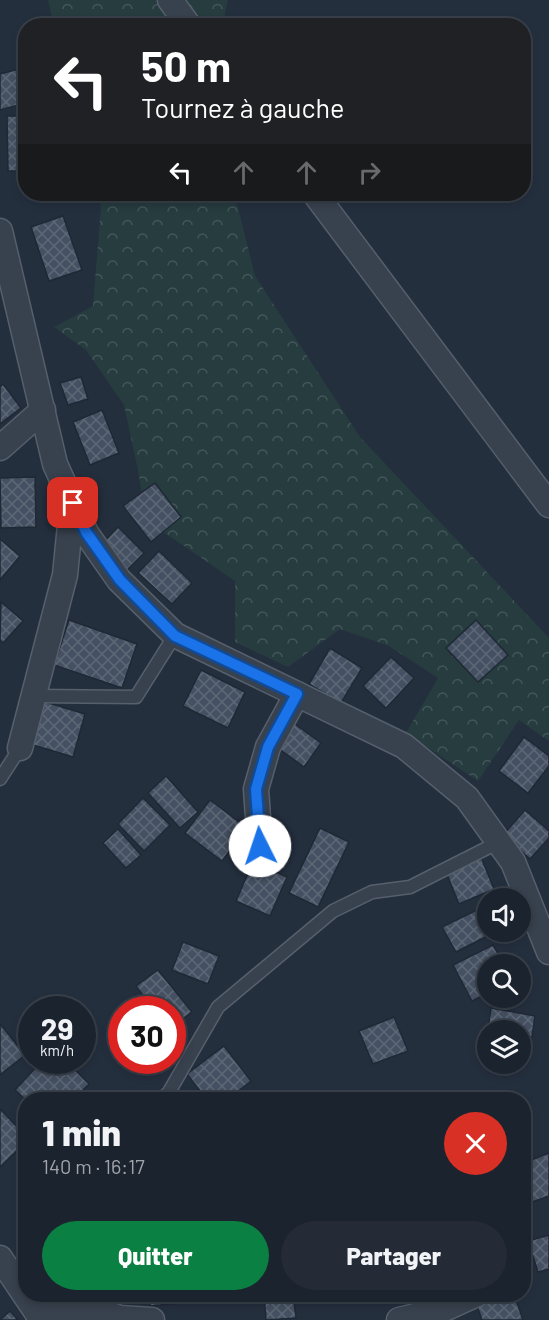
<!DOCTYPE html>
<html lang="fr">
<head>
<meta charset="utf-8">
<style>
  body { margin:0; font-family:Barlow,sans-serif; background:#242b36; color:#f1f3f6; height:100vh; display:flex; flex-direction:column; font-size:22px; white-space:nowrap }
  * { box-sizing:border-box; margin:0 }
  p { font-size:20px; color:#a0a4aa }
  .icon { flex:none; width:33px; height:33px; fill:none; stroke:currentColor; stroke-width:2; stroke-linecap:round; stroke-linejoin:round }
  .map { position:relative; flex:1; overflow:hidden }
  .details { position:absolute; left:18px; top:1092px; width:513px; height:210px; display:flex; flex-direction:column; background:#1b232e; border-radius:24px; box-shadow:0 3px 9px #0003,0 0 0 2px #39404a }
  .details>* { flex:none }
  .guide { position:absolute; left:18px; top:18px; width:513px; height:183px; border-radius:24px; box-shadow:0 3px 9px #0003,0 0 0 2px #39404a; background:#202124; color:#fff; overflow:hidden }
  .buttons { position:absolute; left:477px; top:888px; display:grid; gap:12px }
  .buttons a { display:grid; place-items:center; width:54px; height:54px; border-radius:50%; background:#1b232e; box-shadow:0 3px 9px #0003,0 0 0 2px #39404a; font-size:30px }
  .speed { position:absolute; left:18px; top:996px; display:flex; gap:12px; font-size:30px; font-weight:700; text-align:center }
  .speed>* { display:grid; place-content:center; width:78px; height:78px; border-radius:50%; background:#1b232e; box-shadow:0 3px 9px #0003,0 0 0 2px #39404a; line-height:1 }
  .speed small { font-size:15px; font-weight:400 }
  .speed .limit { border:9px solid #d22; background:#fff; color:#111 }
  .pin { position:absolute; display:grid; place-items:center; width:51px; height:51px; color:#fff; margin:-26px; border-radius:12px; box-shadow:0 3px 9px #0006 }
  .me { position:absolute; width:66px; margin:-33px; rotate:356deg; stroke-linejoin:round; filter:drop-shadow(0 0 4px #0008) }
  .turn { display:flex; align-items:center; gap:21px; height:126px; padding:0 24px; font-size:27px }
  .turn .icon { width:78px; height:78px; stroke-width:2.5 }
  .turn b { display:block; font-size:42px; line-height:51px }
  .lanes { display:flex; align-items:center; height:57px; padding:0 24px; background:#0003; justify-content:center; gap:30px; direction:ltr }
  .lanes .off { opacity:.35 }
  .round { display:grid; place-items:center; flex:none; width:63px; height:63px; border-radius:32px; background:#242b36 }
  .head { display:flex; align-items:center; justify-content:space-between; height:102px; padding:0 24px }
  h1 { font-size:36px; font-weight:800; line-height:45px }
  .action { display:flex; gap:12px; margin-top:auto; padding:12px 24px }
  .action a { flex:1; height:69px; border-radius:36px; background:#0b8043; color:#fff; font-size:24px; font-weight:800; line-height:69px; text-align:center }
  .action a+a { background:#242b36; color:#f1f3f6 }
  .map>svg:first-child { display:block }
  .forest { fill:url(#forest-crowns) }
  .building { fill:url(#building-cross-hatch); stroke:#1f2835; stroke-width:1.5 }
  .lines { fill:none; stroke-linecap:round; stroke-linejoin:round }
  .lane-casing { stroke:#565f6c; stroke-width:15 }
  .street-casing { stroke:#565f6c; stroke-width:27 }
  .lane { stroke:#38414e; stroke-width:12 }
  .street { stroke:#38414e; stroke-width:24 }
  .route-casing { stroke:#114b97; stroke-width:15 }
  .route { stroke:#1a73e8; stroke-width:10 }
</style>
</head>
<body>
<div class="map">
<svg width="549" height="1320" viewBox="0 0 549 1320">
  <defs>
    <pattern id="forest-crowns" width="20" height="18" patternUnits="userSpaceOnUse" patternTransform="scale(1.5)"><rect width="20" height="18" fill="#263c3f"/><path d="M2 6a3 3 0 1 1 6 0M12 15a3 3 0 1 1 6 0" fill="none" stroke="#435659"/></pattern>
    <pattern id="building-cross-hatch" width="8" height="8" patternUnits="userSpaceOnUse" patternTransform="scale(1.5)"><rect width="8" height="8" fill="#455162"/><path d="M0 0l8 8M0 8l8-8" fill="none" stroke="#5d6877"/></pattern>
  </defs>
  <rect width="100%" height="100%" fill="#242f3e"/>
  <g class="forest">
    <path d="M 48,0 L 228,0 L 222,26 L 54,25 Z"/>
    <path d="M 98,194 L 240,194 L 236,200 L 255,276 L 360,437 L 549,638 L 549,741 L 519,720 L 478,781 L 406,733 L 438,678 L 389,646 L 340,629 L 288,667 L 235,642 L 235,581 L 146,520 L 138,470 L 124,405 L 86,350 L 54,327 L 93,306 L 101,207 Z"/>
  </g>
  <g class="building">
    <path d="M 26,67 L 26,103 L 0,110 L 0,74 Z"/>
    <path d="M 7,116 L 26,116 L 26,171 L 8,171 Z"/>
    <path d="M 63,216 L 82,270 L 49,281 L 31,227 Z"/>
    <path d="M 81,377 L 88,399 L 68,405 L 60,383 Z"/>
    <path d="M 3,384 L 21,408 L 0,424 L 0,387 Z"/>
    <path d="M 102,410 L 119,453 L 90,465 L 73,422 Z"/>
    <path d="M 35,477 L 36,527 L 1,528 L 0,478 Z"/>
    <path d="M 155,483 L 181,517 L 151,542 L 123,506 Z"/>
    <path d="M 118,527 L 144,553 L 126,571 L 100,546 Z"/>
    <path d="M 0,539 L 20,556 L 0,580 Z"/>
    <path d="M 159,551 L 192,583 L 172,604 L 138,573 Z"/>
    <path d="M 1,602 L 23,621 L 3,643 L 0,640 Z"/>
    <path d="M 69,620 L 137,644 L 122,688 L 54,665 Z"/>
    <path d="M 476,620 L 508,655 L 478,682 L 446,648 Z"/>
    <path d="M 330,648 L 362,668 L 341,703 L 309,684 Z"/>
    <path d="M 391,657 L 414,678 L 386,708 L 363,686 Z"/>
    <path d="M 201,670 L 245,692 L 228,728 L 183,706 Z"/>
    <path d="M 42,701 L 85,714 L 73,757 L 30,744 Z"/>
    <path d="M 292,722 L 321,743 L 304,767 L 274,745 Z"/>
    <path d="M 524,737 L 549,756 L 549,766 L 528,793 L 499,771 Z"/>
    <path d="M 166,776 L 198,812 L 180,828 L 148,793 Z"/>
    <path d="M 143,798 L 170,825 L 144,851 L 118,824 Z"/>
    <path d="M 210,800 L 247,828 L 222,861 L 185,833 Z"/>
    <path d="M 525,810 L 549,831 L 549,838 L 530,859 L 503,835 Z"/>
    <path d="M 320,828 L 349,842 L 318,907 L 289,893 Z"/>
    <path d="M 118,829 L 141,855 L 126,868 L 103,843 Z"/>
    <path d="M 481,857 L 494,889 L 459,904 L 446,872 Z"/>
    <path d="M 253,862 L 287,877 L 270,916 L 236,901 Z"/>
    <path d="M 483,907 L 488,916 L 488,932 L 495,932 L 456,952 L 442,927 Z"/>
    <path d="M 183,942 L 219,956 L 208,984 L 172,970 Z"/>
    <path d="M 493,945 L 504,964 L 488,964 L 488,993 L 472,1001 L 453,965 Z"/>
    <path d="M 158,970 L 192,1012 L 172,1027 L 172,1010 L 154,1010 L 136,986 Z"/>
    <path d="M 491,1008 L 535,1016 L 532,1037 L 520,1035 L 520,1030 L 488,1029 Z"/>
    <path d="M 394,1017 L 408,1051 L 373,1064 L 359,1031 Z"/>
    <path d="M 1,1025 L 25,1055 L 0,1075 L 0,1026 Z"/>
    <path d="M 224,1046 L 251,1081 L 227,1100 L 207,1100 L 187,1074 Z"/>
    <path d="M 43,1060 L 65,1060 L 89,1084 L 73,1100 L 26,1100 L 15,1090 Z"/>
    <path d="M 0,1109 L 26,1136 L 26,1142 L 0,1167 Z"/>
    <path d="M 549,1153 L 549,1196 L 524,1205 L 524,1163 Z"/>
    <path d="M 549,1235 L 549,1269 L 538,1272 L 528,1241 Z"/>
    <path d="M 524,1247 L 529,1249 L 524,1271 Z"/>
    <path d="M 149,1294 L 188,1294 L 189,1302 L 150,1306 Z"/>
    <path d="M 264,1294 L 293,1294 L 296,1318 L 266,1320 Z"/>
    <path d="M 412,1294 L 443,1294 L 444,1302 L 412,1303 Z"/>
    <path d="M 500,1294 L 514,1294 L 523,1320 L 482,1320 L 476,1303 Z"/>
    <path d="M 10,1311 L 18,1320 L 0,1320 Z"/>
  </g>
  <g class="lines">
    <defs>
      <g id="lane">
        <path d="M 34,696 L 136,697 L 175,635"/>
        <path d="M 0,779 L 20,748"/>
        <path d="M 161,1100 L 169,1092 L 218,1007 L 333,911 L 372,892 L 410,887 L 499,842"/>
      </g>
      <g id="street">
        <path d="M 170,0 L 189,26"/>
        <path d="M 315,194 L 549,505"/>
        <path d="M 0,231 L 55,464 L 86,533 L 119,580 L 175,635 L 404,746 L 467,798 L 513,862 L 549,952"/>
        <path d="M 0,448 L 43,410"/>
        <path d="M 20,748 L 65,575 L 72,505"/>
        <path d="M 260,846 L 256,789 L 268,747 L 297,694"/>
        <path d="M 0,1258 L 42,1320"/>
        <path d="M 37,1312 L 91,1308 L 120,1318 L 152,1320"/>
        <path d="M 399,1320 L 444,1309 L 477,1294"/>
      </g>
    </defs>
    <use href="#lane" class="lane-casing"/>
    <use href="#street" class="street-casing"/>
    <use href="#lane" class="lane"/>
    <use href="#street" class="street"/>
  </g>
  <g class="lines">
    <defs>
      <path id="route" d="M 73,503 L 86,532 L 120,580 L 175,636 L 297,694 L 268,747 L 256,789 L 260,846"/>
    </defs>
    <use href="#route" class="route-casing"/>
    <use href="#route" class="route"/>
  </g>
</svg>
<div class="buttons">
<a><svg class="icon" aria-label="sound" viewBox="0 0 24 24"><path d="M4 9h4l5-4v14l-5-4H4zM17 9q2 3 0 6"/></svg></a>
<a><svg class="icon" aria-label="search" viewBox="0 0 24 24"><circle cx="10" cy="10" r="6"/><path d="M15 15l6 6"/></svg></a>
<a><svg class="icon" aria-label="layers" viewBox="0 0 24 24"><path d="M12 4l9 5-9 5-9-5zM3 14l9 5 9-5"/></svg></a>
</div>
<div class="speed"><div>29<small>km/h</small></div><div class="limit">30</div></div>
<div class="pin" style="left:73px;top:503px;background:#d93025"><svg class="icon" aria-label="arrive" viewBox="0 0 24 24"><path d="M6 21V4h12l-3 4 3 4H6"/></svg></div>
<svg class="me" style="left:260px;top:846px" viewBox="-20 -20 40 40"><circle r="19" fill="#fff"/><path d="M0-13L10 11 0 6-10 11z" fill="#1a73e8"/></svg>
<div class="guide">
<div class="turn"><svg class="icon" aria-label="left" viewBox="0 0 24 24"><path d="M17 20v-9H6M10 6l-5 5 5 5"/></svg><div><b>50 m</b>Tournez à gauche</div></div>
<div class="lanes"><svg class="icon" aria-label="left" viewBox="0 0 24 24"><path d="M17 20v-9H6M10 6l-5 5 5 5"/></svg><svg class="icon off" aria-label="ahead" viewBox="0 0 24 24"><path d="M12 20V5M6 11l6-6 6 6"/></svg><svg class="icon off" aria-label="ahead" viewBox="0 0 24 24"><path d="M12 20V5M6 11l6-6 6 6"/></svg><svg class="icon off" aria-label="right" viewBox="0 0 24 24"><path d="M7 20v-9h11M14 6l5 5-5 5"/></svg></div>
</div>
<section class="details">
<div class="head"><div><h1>1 min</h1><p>140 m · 16:17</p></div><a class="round" style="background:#d93025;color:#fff"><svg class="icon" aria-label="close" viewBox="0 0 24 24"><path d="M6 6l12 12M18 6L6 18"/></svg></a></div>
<div class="action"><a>Quitter</a><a>Partager</a></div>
</section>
</div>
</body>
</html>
